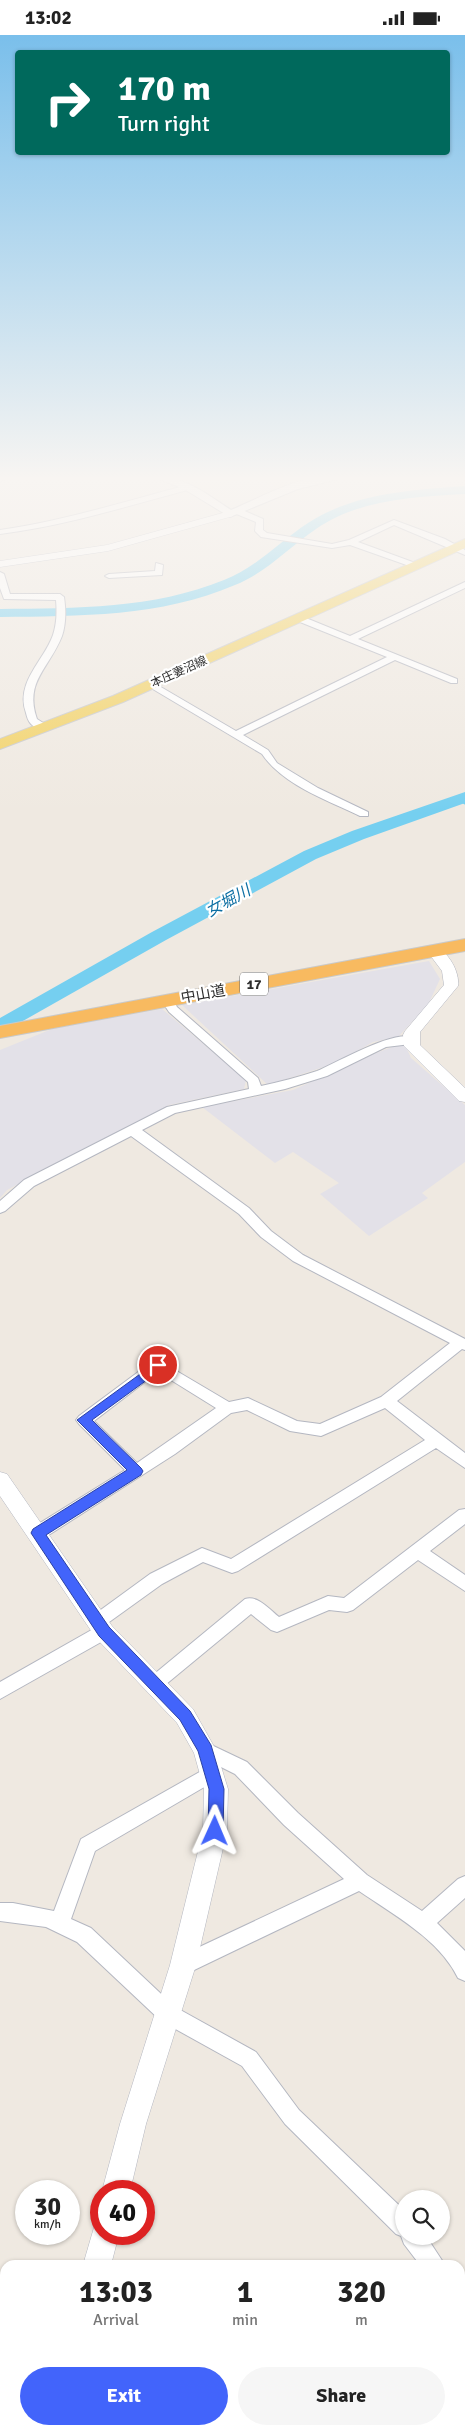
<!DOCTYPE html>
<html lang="en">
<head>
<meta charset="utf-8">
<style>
  body { margin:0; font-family:Signika,"Noto Sans JP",sans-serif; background:#f6f6f6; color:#222; height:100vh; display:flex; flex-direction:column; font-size:19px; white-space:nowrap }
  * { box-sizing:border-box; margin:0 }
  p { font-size:16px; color:#767676 }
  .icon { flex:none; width:28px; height:28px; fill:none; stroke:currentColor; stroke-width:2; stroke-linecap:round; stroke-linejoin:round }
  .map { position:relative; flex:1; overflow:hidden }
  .drawer { position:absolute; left:0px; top:2225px; width:465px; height:175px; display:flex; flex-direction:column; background:#fff; border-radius:15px 15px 0 0; box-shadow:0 1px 4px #0004 }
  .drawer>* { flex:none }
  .guide { position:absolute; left:15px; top:15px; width:435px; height:105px; border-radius:5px; box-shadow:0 1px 4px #0004; background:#00695c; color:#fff; overflow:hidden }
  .buttons { position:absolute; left:395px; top:2155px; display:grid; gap:10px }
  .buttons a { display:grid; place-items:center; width:55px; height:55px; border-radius:50%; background:#fff; box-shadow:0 1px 4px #0004; font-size:25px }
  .speed { position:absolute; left:15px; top:2145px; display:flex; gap:10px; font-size:25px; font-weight:700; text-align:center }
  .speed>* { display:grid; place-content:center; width:65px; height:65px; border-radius:50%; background:#fff; box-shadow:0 1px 4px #0004; line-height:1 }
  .speed small { font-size:12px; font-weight:400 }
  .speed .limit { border:8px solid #d22; background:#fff; color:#111 }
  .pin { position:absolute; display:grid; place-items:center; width:42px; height:42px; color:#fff; margin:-21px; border:2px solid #fff; border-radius:50%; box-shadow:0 1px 5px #0007 }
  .me { position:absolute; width:55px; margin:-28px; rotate:1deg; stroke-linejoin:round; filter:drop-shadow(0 0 4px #0008) }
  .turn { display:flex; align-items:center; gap:18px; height:105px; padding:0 20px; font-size:22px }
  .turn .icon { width:65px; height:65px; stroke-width:2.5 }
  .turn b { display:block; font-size:35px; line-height:42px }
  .eta { display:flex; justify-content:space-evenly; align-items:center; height:85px; text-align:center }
  .eta b { font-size:30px; font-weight:700; line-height:35px }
  .action { display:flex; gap:10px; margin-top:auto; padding:10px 20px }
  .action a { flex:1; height:58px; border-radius:30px; background:#4264fb; color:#fff; font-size:20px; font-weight:700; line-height:58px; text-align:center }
  .action a+a { background:#f6f6f6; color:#222 }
  .status { display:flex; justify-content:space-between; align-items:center; height:35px; padding:0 25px; background:#fff; direction:ltr }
  .status svg { height:14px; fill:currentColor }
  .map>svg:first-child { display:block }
  .industrial { fill:#e3e1e8 }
  .education { fill:#f0e6d1 }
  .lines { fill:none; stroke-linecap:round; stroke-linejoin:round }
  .stream { stroke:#75cff0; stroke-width:3 }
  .river { fill:#75cff0; fill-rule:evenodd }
  .minor-casing { stroke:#b4b7c1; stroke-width:2 }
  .tertiary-casing { stroke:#b4b7c1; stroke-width:1 }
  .secondary-casing { stroke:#b4b7c1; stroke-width:2 }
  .primary-casing { stroke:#c9c9c9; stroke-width:2 }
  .trunk-casing { stroke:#c9c9c9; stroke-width:2 }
  .minor { fill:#fff; fill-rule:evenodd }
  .tertiary { fill:#fff; fill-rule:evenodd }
  .secondary { fill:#fff; fill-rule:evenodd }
  .primary { fill:#f2d163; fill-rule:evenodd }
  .trunk { fill:#f8ba60; fill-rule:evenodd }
  .route { fill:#4264fb; stroke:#2b41a3 }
  .labels { text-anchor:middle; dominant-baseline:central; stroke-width:4.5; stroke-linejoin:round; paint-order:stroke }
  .far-street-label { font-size:12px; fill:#2e2e2e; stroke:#fff }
  .shield { fill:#fff; stroke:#6d6d6d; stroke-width:1 }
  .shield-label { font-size:14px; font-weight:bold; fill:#2e2e2e }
  .street-label { font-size:15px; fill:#2e2e2e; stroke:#fff }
  .water-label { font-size:16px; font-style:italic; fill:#0d6fa3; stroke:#fff }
</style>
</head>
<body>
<div class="status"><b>13:02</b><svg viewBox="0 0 49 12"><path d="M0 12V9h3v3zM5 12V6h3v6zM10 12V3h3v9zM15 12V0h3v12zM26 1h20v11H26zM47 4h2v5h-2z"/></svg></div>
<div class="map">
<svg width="465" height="2400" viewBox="0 0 465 2400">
  <rect width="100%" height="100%" fill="#efe9e1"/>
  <g class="industrial">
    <path d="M 429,926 L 440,944 L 428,970 L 398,1002 L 373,1007 L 336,1028 L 268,1050 L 182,970 Z"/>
    <path d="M 162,974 L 246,1045 L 244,1054 L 169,1070 L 7,1155 L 0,1163 L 0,1015 L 52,994 Z"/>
    <path d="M 400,1009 L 406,1012 L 411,1023 L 465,1070 L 465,1127 L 422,1158 L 428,1163 L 369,1201 L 320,1159 L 339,1148 L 293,1117 L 275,1128 L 202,1072 L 293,1055 L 371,1020 Z"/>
  </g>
  <g class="education">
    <path d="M 169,442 L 250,442 L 199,457 Z"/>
    <path d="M 251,442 L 321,442 L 282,454 Z"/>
  </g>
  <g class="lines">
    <path class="stream" d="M 459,764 L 465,768"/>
    <g class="river">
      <path d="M 465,451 L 465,459 C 414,462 359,464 316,494 C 288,513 267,537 235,550 C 161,582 79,581 0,582 L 0,574 C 76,573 153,574 224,545 C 257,532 279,507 308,488 C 354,458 412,455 465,451 Z"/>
      <path d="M 465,757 L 465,768 L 364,804 L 316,824 L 166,905 L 7,995 L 0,997 L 0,983 L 152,897 L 304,816 L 352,796 Z"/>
    </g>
    <defs>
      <g id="minor">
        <path d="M 0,442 L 12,442 L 0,446 Z"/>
        <path d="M 188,450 L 192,452 L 191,454 C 128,471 64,491 0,499 L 0,495 C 64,486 126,466 188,450 Z"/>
        <path d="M 234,474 L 240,474 L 263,484 L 263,495 L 267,498 L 332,509 L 349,505 L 394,485 L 445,504 L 465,515 L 465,520 L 394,490 L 358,507 L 418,529 L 418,533 L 415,533 L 350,510 L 332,513 L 261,502 L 255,496 L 256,487 L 234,478 Z"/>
        <path d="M 156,528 L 163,530 L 162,540 L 109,543 L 105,541 L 109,539 L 155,536 Z"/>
        <path d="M 0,537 L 4,539 L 10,559 L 60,559 L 64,562 C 66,575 66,589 62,601 C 49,634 24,646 37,684 L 48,691 L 48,695 C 42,696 35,693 31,689 C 28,686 27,682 26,678 C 15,647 44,626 53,600 C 57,588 57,576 56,565 L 4,564 L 0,553 Z"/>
        <path d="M 465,547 L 465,553 L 358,604 L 457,644 L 457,648 L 451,648 L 395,625 L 243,700 L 268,715 L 277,728 L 318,753 L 368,777 L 368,781 L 360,781 C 327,765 283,750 262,719 L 146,650 L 154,648 L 236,696 L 387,622 L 295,585 L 295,581 L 301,581 L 350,601 Z"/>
        <path d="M 167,961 L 171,962 L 177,972 L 258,1043 L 261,1051 C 280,1047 299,1042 317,1036 C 335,1029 402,989 417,1005 L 411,1009 L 386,1012 L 327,1041 L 285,1054 L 175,1078 L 142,1095 L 249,1173 L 271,1196 L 303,1220 L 465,1304 L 465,1315 L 462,1314 L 397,1366 L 465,1418 L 465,1433 L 436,1413 L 238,1536 L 232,1538 L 203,1527 L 162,1549 L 105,1590 L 110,1592 L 113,1597 L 110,1602 L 0,1664 L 0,1647 L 95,1593 L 91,1592 L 89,1587 L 91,1582 L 150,1539 L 202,1513 L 231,1524 L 425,1405 L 385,1373 L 321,1401 L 290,1396 L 247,1375 L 231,1378 L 175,1419 L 44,1503 L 38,1505 L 32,1503 L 30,1498 L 32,1493 L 125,1435 L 79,1389 L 76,1385 L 79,1381 L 153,1326 L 158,1325 L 229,1367 L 248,1363 L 297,1386 L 320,1389 L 381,1362 L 450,1308 L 293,1226 L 261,1202 L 239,1179 L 131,1101 L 34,1151 L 5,1176 L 0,1178 L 0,1166 L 24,1145 L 167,1072 L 249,1054 L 248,1047 L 169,977 L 161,965 ZM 158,1337 L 216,1373 L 137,1428 L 94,1386 Z"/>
        <path d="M 465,1474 L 465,1489 L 430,1516 L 465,1540 L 465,1556 L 418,1525 L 353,1575 L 347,1577 L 329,1575 L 277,1597 L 271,1595 L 251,1579 L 159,1655 L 153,1658 L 147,1655 L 144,1650 L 147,1645 L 245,1564 C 258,1560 269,1574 279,1582 L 328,1561 L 344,1563 L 459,1475 Z"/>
        <path d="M 205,1707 L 247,1727 L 298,1778 L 367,1840 L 422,1876 L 458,1844 L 465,1841 L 465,1863 L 437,1888 L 465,1916 L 465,1946 L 458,1943 C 439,1904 394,1880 359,1856 L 190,1937 L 183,1940 L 176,1937 L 173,1930 L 176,1923 L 344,1844 L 284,1790 L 235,1739 L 199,1721 L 196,1715 L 199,1709 Z"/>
        <path d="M 212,1730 L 218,1732 L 221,1738 L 218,1744 L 95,1816 L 71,1884 L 91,1893 L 175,1972 L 256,2017 L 299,2075 L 404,2175 L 404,2201 L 426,2201 L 445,2230 L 420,2230 L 404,2209 L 401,2201 L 396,2199 L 285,2089 L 242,2031 L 161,1986 L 77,1907 L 46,1892 L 0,1886 L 0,1868 L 13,1868 L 54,1876 L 81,1804 Z"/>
        <path d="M 460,2291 L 465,2293 L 465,2330 L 460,2327 Z"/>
      </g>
      <g id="tertiary">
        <path d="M 230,476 L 233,477 L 233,481 L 108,516 L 0,532 L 0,526 L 107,510 Z"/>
        <path d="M 434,912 C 448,915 460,937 458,951 L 420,997 L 420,1010 L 465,1053 L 465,1067 L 459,1066 L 404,1011 L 403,1000 L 405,996 L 444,950 L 442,936 L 427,916 Z"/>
        <path d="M 0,1437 L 7,1439 L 112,1591 L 193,1674 L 216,1715 L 228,1754 L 227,1796 L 196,1930 L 146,2089 L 130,2156 L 102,2156 L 120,2089 L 170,1930 L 203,1796 L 204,1754 L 194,1718 L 177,1688 L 96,1603 L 0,1461 Z"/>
        <path d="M 101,2187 L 101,2199 L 119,2199 L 111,2230 L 83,2230 L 95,2189 Z"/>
        <path d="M 40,2395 L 70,2395 L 69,2400 L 39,2400 Z"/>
      </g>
      <path id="secondary" d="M 158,442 C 186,442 208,460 231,475 C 264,461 303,438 339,442 L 338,444 L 298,454 L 230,482 L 184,454 L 159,444 Z"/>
      <path id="primary" d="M 465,504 L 465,513 L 123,667 L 0,714 L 0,704 L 113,661 Z"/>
      <path id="trunk" d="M 465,904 L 465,916 L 0,1003 L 0,991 Z"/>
    </defs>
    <use href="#minor" class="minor-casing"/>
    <use href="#tertiary" class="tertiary-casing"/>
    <use href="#secondary" class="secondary-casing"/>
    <use href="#primary" class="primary-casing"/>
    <use href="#trunk" class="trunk-casing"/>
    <use href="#minor" class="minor"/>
    <use href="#tertiary" class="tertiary"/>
    <use href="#secondary" class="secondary"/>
    <use href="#primary" class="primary"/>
    <use href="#trunk" class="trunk"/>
  </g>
  <linearGradient id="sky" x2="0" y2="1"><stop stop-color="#7abfeb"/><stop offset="0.57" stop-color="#f8f5f2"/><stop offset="1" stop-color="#f8f5f2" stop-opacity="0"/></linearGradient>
  <rect width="465" height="778" fill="url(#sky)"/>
  <path class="route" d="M 158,1326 L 164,1330 L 162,1334 L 92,1385 L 141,1433 L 143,1436 L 141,1440 L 46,1500 L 109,1592 L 190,1676 L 211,1710 L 224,1754 L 223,1796 L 221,1801 L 215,1803 L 210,1801 L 208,1796 L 209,1754 L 198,1716 L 180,1685 L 99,1601 L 31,1498 L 33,1494 L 127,1435 L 77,1385 Z"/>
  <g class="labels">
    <g class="far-street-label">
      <text transform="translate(179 637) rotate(-24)">本庄妻沼線</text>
    </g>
    <rect class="shield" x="240" y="937.5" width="28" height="23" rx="4"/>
    <g class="shield-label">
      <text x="254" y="949">17</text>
    </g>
    <g class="street-label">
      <text transform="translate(203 959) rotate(-10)">中山道</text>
    </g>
    <g class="water-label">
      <text transform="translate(228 866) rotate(-29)">女堀川</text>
    </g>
  </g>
</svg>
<div class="buttons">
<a><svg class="icon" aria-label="search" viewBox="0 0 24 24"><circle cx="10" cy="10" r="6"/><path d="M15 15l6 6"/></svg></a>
</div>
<div class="speed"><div>30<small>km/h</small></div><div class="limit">40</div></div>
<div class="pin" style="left:158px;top:1330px;background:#d93025"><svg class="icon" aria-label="arrive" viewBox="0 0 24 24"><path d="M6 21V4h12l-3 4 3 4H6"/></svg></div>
<svg class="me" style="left:215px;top:1796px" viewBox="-20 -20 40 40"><path d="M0-17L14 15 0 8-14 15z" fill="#4264fb" stroke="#fff" stroke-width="4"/></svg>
<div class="guide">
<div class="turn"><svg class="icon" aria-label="right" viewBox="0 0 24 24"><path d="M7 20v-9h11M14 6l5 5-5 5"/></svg><div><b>170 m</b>Turn right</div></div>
</div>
<section class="drawer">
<div class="eta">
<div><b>13:03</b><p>Arrival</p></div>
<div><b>1</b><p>min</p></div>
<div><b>320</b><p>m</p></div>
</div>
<div class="action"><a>Exit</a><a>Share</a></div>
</section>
</div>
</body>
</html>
